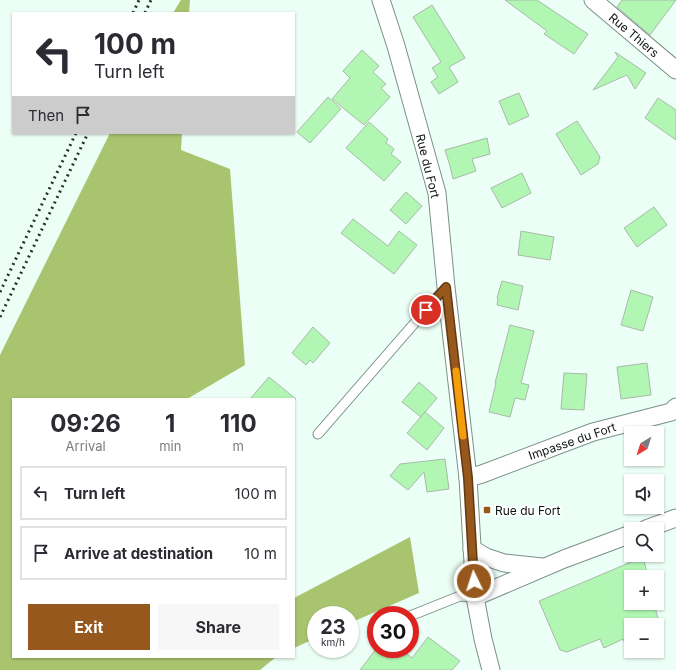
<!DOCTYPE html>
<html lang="en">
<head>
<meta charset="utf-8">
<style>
  body { margin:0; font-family:Inter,sans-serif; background:#f7f7f7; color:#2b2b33; height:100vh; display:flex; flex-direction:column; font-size:15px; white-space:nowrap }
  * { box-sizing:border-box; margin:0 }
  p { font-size:13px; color:#7c7c81 }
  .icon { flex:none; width:22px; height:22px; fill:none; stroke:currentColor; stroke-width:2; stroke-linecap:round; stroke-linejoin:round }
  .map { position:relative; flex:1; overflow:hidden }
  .panel { position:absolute; left:12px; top:398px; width:283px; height:260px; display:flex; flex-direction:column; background:#fff; border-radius:0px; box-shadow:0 1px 3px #0004 }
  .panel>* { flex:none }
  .hud { position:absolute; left:12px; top:12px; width:283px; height:122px; border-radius:0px; box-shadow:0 1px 3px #0004; background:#fff; color:#2b2b33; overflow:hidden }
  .needle { width:26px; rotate:218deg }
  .fabs { position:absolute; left:624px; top:426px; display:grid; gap:8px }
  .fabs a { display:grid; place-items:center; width:40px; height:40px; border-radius:0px; background:#fff; box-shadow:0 1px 3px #0004; font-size:20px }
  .speed { position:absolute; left:307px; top:606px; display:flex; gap:8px; font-size:20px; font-weight:700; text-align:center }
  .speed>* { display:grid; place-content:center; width:52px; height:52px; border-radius:50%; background:#fff; box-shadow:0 1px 3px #0004; line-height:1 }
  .speed small { font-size:10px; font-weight:400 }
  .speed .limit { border:6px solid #d22; background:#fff; color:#111 }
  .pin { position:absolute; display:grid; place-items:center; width:34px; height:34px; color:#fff; margin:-17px; border:2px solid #fff; border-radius:50%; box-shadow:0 1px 4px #0007 }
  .me { position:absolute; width:44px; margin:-22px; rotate:356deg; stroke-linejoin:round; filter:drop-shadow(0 0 3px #0008) }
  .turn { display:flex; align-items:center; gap:14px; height:84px; padding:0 16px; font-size:18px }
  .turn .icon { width:52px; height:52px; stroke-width:2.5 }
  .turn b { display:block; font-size:28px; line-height:34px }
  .then { display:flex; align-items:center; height:38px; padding:0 16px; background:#0003; gap:8px; font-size:15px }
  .eta { display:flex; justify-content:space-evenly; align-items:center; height:68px; text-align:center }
  .eta b { font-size:24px; font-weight:700; line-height:28px }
  .button { display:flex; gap:8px; margin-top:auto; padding:8px 16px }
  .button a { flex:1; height:46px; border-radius:0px; background:#96581d; color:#fff; font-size:16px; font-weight:700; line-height:46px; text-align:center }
  .button a+a { background:#f7f7f7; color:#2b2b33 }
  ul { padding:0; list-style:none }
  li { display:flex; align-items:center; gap:12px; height:54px; margin:0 8px 6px; padding:0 8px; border:2px solid #e1e1e2; border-radius:0px }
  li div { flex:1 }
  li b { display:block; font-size:15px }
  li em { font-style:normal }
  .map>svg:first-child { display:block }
  .forest { fill:#a9c46f }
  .building { fill:#b1f7b3; stroke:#a9baa9 }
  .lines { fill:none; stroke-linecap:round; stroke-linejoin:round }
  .service-casing { stroke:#7a9187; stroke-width:11 }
  .minor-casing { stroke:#7a9187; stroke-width:19 }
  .service { stroke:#fff; stroke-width:9 }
  .minor { stroke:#fff; stroke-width:17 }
  .rail { stroke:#27312d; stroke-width:3; stroke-dasharray:2 4; stroke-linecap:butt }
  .route-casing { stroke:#623913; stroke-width:10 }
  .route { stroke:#96581d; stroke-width:7 }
  .slow { stroke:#f59e0b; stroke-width:7 }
  .poi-dot { fill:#96581d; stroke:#fff; stroke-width:1.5 }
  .labels { text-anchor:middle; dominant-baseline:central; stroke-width:3.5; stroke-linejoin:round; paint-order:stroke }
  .street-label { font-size:12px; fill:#0d1512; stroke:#fff }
  .poi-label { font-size:12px; fill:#0d1512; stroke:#fff; text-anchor:start }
</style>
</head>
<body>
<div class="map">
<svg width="676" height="670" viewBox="0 0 676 670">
  <rect width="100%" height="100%" fill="#ebfff6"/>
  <g class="forest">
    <path d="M 181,0 L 190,0 L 189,13 L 173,13 Z"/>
    <path d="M 110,133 L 182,133 L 181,150 L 230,169 L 245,365 L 187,399 L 13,399 L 13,657 L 276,657 L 260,670 L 0,670 L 0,355 Z"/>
    <path d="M 410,537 L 419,593 L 350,623 L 350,615 L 316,615 L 316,638 L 294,648 L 294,598 Z"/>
  </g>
  <g class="building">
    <path d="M 505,0 L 537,0 L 588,34 L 574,54 L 544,34 L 547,31 Z"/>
    <path d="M 622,0 L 676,0 L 650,35 L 617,7 Z"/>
    <path d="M 432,5 L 465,58 L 449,67 L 458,82 L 439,94 L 431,82 L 438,77 L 432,68 L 441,62 L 413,17 Z"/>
    <path d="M 362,50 L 379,66 L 373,72 L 386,84 L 381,88 L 390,97 L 364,125 L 332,99 L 350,78 L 343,71 Z"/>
    <path d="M 615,52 L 646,73 L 635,89 L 627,75 L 593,90 L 618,57 Z"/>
    <path d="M 519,93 L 529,116 L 509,125 L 499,101 Z"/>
    <path d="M 328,97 L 341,109 L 310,143 L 297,132 Z"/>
    <path d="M 658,98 L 676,110 L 676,140 L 645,118 Z"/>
    <path d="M 577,121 L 600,157 L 598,164 L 581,175 L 556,134 Z"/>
    <path d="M 369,122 L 388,139 L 386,143 L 394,149 L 391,154 L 401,162 L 384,181 L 346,148 Z"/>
    <path d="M 487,138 L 490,154 L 472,159 L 476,171 L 453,179 L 450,166 L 445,150 Z"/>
    <path d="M 522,173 L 531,193 L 502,208 L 491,188 Z"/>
    <path d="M 406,192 L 422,206 L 406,224 L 390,210 Z"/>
    <path d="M 654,207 L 667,225 L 637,247 L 624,228 Z"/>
    <path d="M 353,219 L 388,246 L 399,231 L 417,245 L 394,274 L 341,233 Z"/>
    <path d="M 521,231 L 554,237 L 550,260 L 518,255 Z"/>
    <path d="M 502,281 L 523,286 L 518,310 L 497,305 L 498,299 L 497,298 Z"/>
    <path d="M 631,290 L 653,297 L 643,331 L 621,325 Z"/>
    <path d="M 510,325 L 534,331 L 521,383 L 529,385 L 525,400 L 515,398 L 510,417 L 489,412 L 496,383 L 495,383 Z"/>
    <path d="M 313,327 L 330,343 L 313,363 L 310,360 L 306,365 L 292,353 Z"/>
    <path d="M 647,363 L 651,395 L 621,399 L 617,367 Z"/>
    <path d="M 564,373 L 587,374 L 584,410 L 561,409 Z"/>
    <path d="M 269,377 L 296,399 L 250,399 Z"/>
    <path d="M 419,382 L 437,398 L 421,417 L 402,402 Z"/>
    <path d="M 425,412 L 444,428 L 427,450 L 407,433 Z"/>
    <path d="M 445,459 L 449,489 L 427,492 L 424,472 L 408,490 L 390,476 L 400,464 Z"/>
    <path d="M 643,557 L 648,577 L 631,577 L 631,603 L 654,603 L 663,639 L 657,641 L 657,625 L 631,625 L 631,651 L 629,652 L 623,639 L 604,648 L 600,639 L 567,652 L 560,650 L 539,601 Z"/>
    <path d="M 428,637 L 460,661 L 452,670 L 360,670 L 376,649 L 401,649 L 412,658 Z"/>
  </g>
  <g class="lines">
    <defs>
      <g id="service">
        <path d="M 318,434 L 446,287"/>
        <path d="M 410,616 L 460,596 L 475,597"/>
      </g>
      <g id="minor">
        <path d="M 381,0 L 396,46 L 437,193 L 446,287 L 468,478 L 475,597 L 483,639 L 491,670"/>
        <path d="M 593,0 L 676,70"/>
        <path d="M 468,478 L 482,474 L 593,432 L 671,412 L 676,407"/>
        <path d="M 646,529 L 676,518"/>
        <path d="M 472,549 L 486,557 L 504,563 L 542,567"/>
        <path d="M 475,597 L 564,559 L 631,534"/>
      </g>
    </defs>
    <use href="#service" class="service-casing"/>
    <use href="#minor" class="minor-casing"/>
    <use href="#service" class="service"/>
    <use href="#minor" class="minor"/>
    <g class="rail">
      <path d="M 133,13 L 139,0"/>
      <path d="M 145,13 L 151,0"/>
      <path d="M 0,292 L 76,133"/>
      <path d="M 0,317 L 88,133"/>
    </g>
  </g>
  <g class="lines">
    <defs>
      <path id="route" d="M 426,310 L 446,287 L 468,478 L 474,581"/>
    </defs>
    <use href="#route" class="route-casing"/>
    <use href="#route" class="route"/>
    <path class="slow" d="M 456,371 L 463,436"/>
  </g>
  <rect class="poi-dot" x="483" y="506" width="8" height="8" rx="2"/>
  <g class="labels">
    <g class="street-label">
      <text transform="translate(634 35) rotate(40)">Rue Thiers</text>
      <text transform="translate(428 166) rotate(76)">Rue du Fort</text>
      <text transform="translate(572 441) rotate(-19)">Impasse du Fort</text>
    </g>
    <g class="poi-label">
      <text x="495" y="510">Rue du Fort</text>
    </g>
  </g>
</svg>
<div class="fabs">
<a><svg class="needle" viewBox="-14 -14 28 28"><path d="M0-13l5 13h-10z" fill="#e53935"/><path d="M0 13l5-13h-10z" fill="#7c7c81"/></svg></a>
<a><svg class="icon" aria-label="sound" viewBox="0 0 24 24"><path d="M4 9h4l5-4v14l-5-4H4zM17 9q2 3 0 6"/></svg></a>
<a><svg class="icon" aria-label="search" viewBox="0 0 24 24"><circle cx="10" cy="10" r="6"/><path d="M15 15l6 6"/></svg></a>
<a>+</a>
<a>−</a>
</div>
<div class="speed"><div>23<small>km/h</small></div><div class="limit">30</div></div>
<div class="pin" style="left:426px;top:310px;background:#d93025"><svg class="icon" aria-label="arrive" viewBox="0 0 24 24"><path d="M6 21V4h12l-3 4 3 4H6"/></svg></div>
<svg class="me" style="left:474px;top:581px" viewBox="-20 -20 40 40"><circle r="17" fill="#96581d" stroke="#fff" stroke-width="3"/><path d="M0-11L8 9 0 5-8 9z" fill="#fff"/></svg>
<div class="hud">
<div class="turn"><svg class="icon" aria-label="left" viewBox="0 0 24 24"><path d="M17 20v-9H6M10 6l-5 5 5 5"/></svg><div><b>100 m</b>Turn left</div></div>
<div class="then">Then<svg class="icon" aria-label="arrive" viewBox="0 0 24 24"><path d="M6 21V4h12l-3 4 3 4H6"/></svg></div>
</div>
<section class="panel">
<div class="eta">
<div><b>09:26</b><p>Arrival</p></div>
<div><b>1</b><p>min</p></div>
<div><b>110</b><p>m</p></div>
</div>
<ul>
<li><svg class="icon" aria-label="left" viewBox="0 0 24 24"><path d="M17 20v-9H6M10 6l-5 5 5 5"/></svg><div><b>Turn left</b></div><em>100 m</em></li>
<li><svg class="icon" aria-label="arrive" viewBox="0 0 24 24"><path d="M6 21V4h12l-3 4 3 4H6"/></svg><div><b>Arrive at destination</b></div><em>10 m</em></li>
</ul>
<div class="button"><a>Exit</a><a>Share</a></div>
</section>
</div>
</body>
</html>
